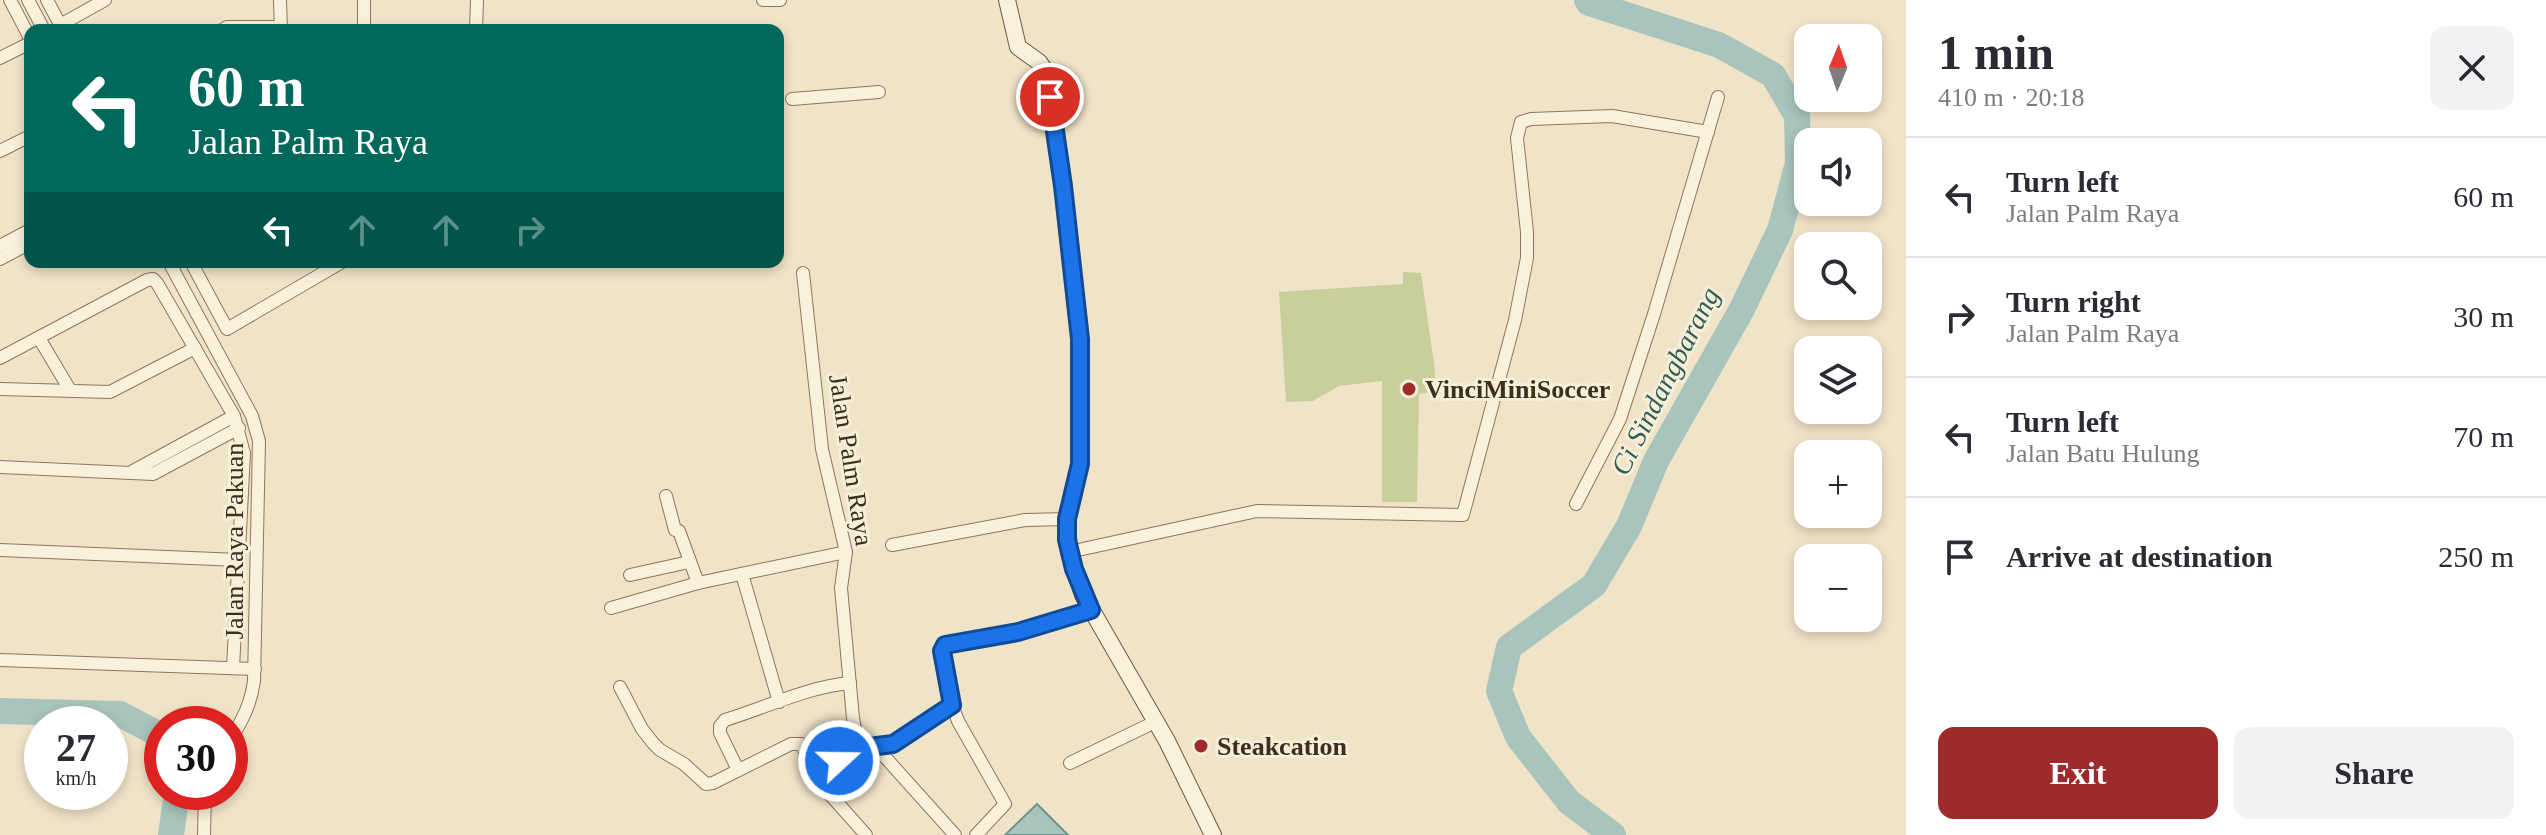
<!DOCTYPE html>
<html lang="en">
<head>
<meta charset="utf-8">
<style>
  body { margin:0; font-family:"Times New Roman",serif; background:#f2f2f3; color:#2b2b33; height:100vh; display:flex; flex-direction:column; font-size:30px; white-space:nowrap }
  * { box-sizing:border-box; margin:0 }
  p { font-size:26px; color:#7c7c81 }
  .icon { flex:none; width:44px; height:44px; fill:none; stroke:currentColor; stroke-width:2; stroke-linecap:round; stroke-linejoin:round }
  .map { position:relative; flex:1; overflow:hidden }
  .panel { display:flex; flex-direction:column; background:#fff; width:640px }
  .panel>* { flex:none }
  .top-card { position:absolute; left:24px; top:24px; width:760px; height:244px; border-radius:16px; box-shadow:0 4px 12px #0003; background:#00695c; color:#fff; overflow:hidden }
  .needle { width:52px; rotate:2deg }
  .fabs { position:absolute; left:1794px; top:24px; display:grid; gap:16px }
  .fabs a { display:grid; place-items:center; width:88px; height:88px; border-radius:16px; background:#fff; box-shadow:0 4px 12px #0003; font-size:40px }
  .speed { position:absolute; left:24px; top:706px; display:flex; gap:16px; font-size:40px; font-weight:700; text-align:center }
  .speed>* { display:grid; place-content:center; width:104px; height:104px; border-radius:50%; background:#fff; box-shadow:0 4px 12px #0003; line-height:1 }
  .speed small { font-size:20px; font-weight:400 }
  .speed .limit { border:12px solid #d22; background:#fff; color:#111 }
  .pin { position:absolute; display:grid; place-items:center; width:68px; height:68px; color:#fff; margin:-34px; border:4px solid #fff; border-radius:50%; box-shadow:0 2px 8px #0007 }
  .me { position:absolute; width:88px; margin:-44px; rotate:69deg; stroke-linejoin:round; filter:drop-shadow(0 0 6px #0008) }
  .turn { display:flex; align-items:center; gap:28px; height:168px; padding:0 32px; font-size:36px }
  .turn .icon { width:104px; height:104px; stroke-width:2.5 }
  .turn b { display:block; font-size:56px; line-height:68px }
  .lanes { display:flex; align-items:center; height:76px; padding:0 32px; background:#0003; justify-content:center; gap:40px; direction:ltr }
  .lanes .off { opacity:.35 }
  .round { display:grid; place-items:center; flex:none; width:84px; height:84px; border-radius:16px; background:#f2f2f3 }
  .headline { display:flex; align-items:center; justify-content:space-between; height:136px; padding:0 32px }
  h1 { font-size:48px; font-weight:600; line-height:60px }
  .cta { display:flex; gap:16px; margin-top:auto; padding:16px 32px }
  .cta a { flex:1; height:92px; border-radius:16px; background:#9e2a2b; color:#fff; font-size:32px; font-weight:600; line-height:92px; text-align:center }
  .cta a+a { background:#f2f2f3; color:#2b2b33 }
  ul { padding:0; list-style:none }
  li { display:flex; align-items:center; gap:24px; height:120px; padding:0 32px; border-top:2px solid #e1e1e2 }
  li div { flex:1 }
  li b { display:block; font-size:30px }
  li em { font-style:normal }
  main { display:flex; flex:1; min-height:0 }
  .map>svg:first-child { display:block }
  .green { fill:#c9cf9b }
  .water { fill:#a9c4bc; stroke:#6f938a; stroke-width:2 }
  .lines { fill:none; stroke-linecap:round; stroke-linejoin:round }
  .river { stroke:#a9c4bc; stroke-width:26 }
  .street-casing { stroke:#8d765c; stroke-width:14 }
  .secondary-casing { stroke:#6f573f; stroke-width:18 }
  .street { stroke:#faf1dc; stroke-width:12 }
  .secondary { stroke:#faf1dc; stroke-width:16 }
  .route-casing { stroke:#114b97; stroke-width:20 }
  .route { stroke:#1a73e8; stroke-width:14 }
  .poi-dot { fill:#9e2a2b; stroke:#f7eed8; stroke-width:3 }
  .labels { text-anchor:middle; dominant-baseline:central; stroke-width:6; stroke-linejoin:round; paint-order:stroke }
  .poi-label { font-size:26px; font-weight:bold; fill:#3d2e20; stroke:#f7eed8; text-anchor:start }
  .street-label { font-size:26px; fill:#3d2e20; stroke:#f7eed8 }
  .water-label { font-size:28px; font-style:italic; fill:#2f5d5a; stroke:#f7eed8 }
</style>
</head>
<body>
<main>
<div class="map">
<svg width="1906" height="835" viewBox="0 0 1906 835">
  <rect width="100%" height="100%" fill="#f0e4c8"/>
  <path class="green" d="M 1403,272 L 1421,273 L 1434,363 L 1436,391 L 1419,394 L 1417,502 L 1382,502 L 1382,381 L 1339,386 L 1313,401 L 1286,402 L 1279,292 L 1403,284 Z"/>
  <path class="water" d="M 1037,804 L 1068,835 L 1005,835 Z"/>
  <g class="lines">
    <g class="river">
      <path d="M 1587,0 L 1589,3 L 1719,45 L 1773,75 L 1797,116 L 1798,163 L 1780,230 L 1742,309 L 1656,461 L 1629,526 L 1594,585 L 1509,647 L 1499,691 L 1518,737 L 1569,802 L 1613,835"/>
      <path d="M 0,711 L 120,714 L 162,736"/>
      <path d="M 171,835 L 177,792"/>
    </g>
    <defs>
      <g id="street">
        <path d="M 10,0 L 30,38"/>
        <path d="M 28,0 L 44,30"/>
        <path d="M 47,0 L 63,30"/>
        <path d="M 280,0 L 281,30"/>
        <path d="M 364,0 L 364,30"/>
        <path d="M 763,0 L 780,0"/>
        <path d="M 60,25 L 105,0"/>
        <path d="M 222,30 L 227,27 L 281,27"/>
        <path d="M 476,30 L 477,0"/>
        <path d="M 0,58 L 30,43"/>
        <path d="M 792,99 L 879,92"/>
        <path d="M 0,151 L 30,136"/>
        <path d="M 0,246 L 30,230"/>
        <path d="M 0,259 L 30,243"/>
        <path d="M 169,262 L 252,416 L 259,441 L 254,681 C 251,704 242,721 230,740"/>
        <path d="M 191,262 L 227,329 L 342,262"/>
        <path d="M 803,273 L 822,449 L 846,552 L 841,588 L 853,718 L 856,735 L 861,748"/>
        <path d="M 39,338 L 70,390"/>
        <path d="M 0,358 L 147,280 L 153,279 L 157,283 L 234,416 L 244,453 L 233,668"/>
        <path d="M 0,389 L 110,392 L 195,348"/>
        <path d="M 0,467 L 153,474 L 239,428"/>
        <path d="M 133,471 L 234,416"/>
        <path d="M 666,496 L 675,530 L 679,531 L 698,583"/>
        <path d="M 1576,504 L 1620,419 L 1654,314 L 1718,97"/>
        <path d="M 892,545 L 1025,520 L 1067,519"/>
        <path d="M 0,550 L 239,560"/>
        <path d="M 1069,552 L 1257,511 L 1463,515 L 1515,320 L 1527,258 L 1527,232 L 1517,138 L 1521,122 L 1531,119 L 1612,116 L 1708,132"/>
        <path d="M 742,574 L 779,702"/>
        <path d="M 630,575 L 689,562"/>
        <path d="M 611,608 L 698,583 L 846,552"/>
        <path d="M 0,660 L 255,669"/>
        <path d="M 620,687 L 642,729 L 653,743 L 660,750 L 684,764 L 706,784 L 713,783 L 791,744 L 801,744 L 827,791 L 866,835"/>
        <path d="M 876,747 L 955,835"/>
        <path d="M 1070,763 L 1155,722"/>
        <path d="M 738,770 L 720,733 L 720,726 L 725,720 C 767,707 807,687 850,683"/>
        <path d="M 817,774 L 861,748 L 893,744 L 952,705"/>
        <path d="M 204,835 L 205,792"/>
        <path d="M 976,835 L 1005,804 L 958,721 L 952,705 L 942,651 L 945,645 L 1018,632 L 1091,610"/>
      </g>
      <path id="secondary" d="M 1007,0 L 1018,47 L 1039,62 L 1046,72 L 1063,186 L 1080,339 L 1080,464 L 1067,519 L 1069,552 L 1083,595 L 1167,741 L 1213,835"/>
    </defs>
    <use href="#street" class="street-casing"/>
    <use href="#secondary" class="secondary-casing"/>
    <use href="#street" class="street"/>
    <use href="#secondary" class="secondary"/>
  </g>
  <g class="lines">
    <defs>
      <path id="route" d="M 839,761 L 861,748 L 893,744 L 952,705 L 942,651 L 945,645 L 1018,632 L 1091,610 L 1074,569 L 1067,540 L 1067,519 L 1080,464 L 1080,339 L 1063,186 L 1050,97"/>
    </defs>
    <use href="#route" class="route-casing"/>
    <use href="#route" class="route"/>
  </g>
  <g class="poi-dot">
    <circle cx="1409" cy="389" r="8"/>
    <circle cx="1201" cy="746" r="8"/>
  </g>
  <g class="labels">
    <g class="poi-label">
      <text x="1425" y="389">VinciMiniSoccer</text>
      <text x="1217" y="746">Steakcation</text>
    </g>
    <g class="street-label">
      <text transform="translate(851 460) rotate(81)">Jalan Palm Raya</text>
      <text transform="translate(234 541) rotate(-90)">Jalan Raya Pakuan</text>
    </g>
    <g class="water-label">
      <text transform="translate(1665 381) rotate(-63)">Ci Sindangbarang</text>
    </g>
  </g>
</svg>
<div class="fabs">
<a><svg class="needle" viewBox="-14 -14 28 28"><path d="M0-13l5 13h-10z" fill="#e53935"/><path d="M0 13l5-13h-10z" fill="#7c7c81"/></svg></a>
<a><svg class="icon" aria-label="sound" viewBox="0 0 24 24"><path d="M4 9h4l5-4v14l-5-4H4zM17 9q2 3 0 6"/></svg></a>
<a><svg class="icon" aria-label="search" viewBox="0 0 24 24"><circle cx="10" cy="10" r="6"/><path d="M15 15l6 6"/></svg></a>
<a><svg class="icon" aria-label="layers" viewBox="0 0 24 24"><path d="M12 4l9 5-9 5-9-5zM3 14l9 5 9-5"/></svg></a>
<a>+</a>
<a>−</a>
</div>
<div class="speed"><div>27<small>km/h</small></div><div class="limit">30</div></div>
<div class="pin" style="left:1050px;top:97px;background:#d93025"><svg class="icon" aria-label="arrive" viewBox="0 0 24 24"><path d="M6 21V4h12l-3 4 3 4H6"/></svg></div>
<svg class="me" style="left:839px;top:761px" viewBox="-20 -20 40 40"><circle r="17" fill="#1a73e8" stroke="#fff" stroke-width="3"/><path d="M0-11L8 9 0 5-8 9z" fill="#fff"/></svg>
<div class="top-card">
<div class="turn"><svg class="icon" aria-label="left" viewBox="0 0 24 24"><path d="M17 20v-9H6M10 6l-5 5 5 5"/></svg><div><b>60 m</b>Jalan Palm Raya</div></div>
<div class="lanes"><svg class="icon" aria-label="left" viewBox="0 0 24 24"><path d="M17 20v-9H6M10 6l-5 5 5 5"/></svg><svg class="icon off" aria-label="ahead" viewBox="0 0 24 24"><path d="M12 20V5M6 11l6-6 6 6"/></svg><svg class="icon off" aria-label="ahead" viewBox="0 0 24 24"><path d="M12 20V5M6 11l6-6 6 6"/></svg><svg class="icon off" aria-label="right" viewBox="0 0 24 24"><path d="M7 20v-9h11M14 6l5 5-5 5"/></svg></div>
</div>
</div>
<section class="panel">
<div class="headline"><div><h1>1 min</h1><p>410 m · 20:18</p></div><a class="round"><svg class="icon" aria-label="close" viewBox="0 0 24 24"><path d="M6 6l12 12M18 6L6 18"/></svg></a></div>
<ul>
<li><svg class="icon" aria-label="left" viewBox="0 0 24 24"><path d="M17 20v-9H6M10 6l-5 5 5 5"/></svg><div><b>Turn left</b><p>Jalan Palm Raya</p></div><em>60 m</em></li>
<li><svg class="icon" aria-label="right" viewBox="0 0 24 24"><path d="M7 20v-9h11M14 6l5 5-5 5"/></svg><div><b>Turn right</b><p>Jalan Palm Raya</p></div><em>30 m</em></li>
<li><svg class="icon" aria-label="left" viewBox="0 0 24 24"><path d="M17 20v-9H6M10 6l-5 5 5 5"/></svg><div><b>Turn left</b><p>Jalan Batu Hulung</p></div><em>70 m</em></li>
<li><svg class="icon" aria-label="arrive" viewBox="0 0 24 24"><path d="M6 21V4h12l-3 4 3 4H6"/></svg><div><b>Arrive at destination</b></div><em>250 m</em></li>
</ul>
<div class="cta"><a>Exit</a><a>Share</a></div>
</section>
</main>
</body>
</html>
